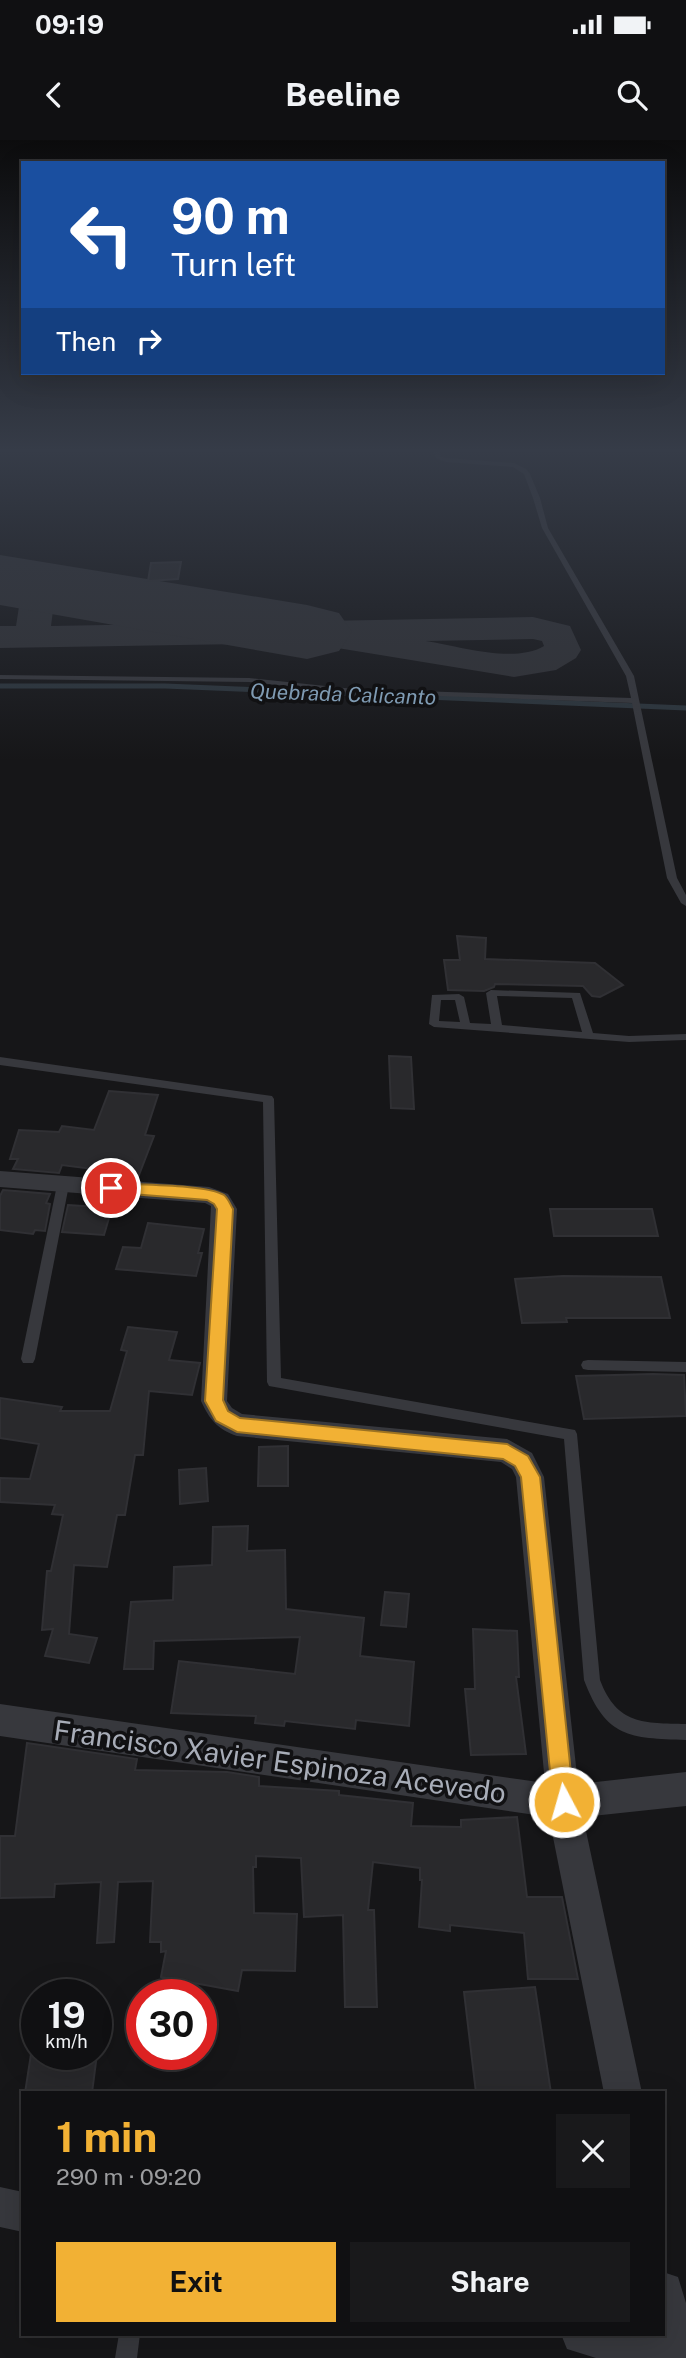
<!DOCTYPE html>
<html lang="en">
<head>
<meta charset="utf-8">
<style>
  body { margin:0; font-family:"Public Sans",sans-serif; background:#19191b; color:#f1f3f6; height:100vh; display:flex; flex-direction:column; font-size:26px; white-space:nowrap }
  * { box-sizing:border-box; margin:0 }
  p { font-size:23px; color:#9c9d9f }
  .icon { flex:none; width:38px; height:38px; fill:none; stroke:currentColor; stroke-width:2; stroke-linecap:round; stroke-linejoin:round }
  .map { position:relative; flex:1; overflow:hidden }
  .side { position:absolute; left:21px; top:1951px; width:644px; height:245px; display:flex; flex-direction:column; background:#101012; border-radius:0px; box-shadow:0 7px 28px #0002,0 0 0 2px #303032 }
  .side>* { flex:none }
  .hud { position:absolute; left:21px; top:21px; width:644px; height:214px; border-radius:0px; box-shadow:0 7px 28px #0002,0 0 0 2px #303032; background:#1a4fa0; color:#fff; overflow:hidden }
  .speed { position:absolute; left:21px; top:1839px; display:flex; gap:14px; font-size:35px; font-weight:700; text-align:center }
  .speed>* { display:grid; place-content:center; width:91px; height:91px; border-radius:50%; background:#101012; box-shadow:0 7px 28px #0002,0 0 0 2px #303032; line-height:1 }
  .speed small { font-size:18px; font-weight:400 }
  .speed .limit { border:10px solid #d22; background:#fff; color:#111 }
  .pin { position:absolute; display:grid; place-items:center; width:60px; height:60px; color:#fff; margin:-30px; border:4px solid #fff; border-radius:50%; box-shadow:0 2px 7px #0007 }
  .me { position:absolute; width:77px; margin:-38px; rotate:354deg; stroke-linejoin:round; filter:drop-shadow(0 0 5px #0008) }
  .turn { display:flex; align-items:center; gap:24px; height:147px; padding:0 35px; font-size:32px }
  .turn .icon { width:91px; height:91px; stroke-width:2.5 }
  .turn b { display:block; font-size:49px; line-height:60px }
  .then { display:flex; align-items:center; height:66px; padding:0 35px; background:#0003; gap:14px; font-size:26px }
  .round { display:grid; place-items:center; flex:none; width:74px; height:74px; border-radius:0px; background:#19191b }
  .headline { display:flex; align-items:center; justify-content:space-between; height:119px; padding:0 35px }
  h1 { font-size:42px; font-weight:700; line-height:52px; color:#f2b134 }
  .button { display:flex; gap:14px; margin-top:auto; padding:14px 35px }
  .button a { flex:1; height:80px; border-radius:0px; background:#f2b134; color:#111; font-size:28px; font-weight:700; line-height:80px; text-align:center }
  .button a+a { background:#19191b; color:#f1f3f6 }
  .status { display:flex; justify-content:space-between; align-items:center; height:49px; padding:0 35px; background:#101012; direction:ltr }
  .status svg { height:19px; fill:currentColor }
  header { display:flex; justify-content:space-between; align-items:center; height:91px; padding:0 35px; background:#101012; font-size:32px; font-weight:700 }
  .map>svg:first-child { display:block }
  .lines { fill:none; stroke-linecap:round; stroke-linejoin:round }
  .stream { stroke:#2c353c; stroke-width:5 }
  .taxiway { fill:#303135; fill-rule:evenodd }
  .runway { fill:#303135; fill-rule:evenodd }
  .building { fill:#29292c; stroke:#303034; stroke-width:2 }
  .lane { fill:#37383d; fill-rule:evenodd }
  .street { fill:#37383d; fill-rule:evenodd }
  .route { fill:#f2b134; stroke:#9d7322; stroke-width:2 }
  .labels { text-anchor:middle; dominant-baseline:central; stroke-width:7; stroke-linejoin:round; paint-order:stroke }
  .far-water-label { font-size:21px; font-style:italic; fill:#7f9bb3; stroke:#111113 }
  .near-street-label { font-size:28px; fill:#a8adb8; stroke:#111113 }
</style>
</head>
<body>
<div class="status"><b>09:19</b><svg viewBox="0 0 49 12"><path d="M0 12V9h3v3zM5 12V6h3v6zM10 12V3h3v9zM15 12V0h3v12zM26 1h20v11H26zM47 4h2v5h-2z"/></svg></div>
<header><svg class="icon" aria-label="back" viewBox="0 0 24 24"><path d="M15 5l-7 7 7 7"/></svg>Beeline<svg class="icon" aria-label="search" viewBox="0 0 24 24"><circle cx="10" cy="10" r="6"/><path d="M15 15l6 6"/></svg></header>
<div class="map">
<svg width="686" height="2218" viewBox="0 0 686 2218">
  <rect width="100%" height="100%" fill="#161618"/>
  <g class="lines">
    <path class="stream" d="M 0,546 L 165,546 L 686,568"/>
    <path class="taxiway" d="M 39,437 L 51,440 L 56,447 L 51,486 L 533,477 L 570,486 L 581,510 L 576,518 L 556,530 L 514,537 L 307,503 L 0,508 L 0,486 L 16,486 L 22,447 L 27,440 ZM 533,499 L 542,501 L 544,506 C 514,524 459,506 426,501 Z"/>
    <path class="runway" d="M 0,415 L 307,465 L 339,473 L 352,492 L 339,511 L 307,519 L 0,465 Z"/>
  </g>
  <g class="building">
    <path d="M 181,422 L 178,439 L 148,441 L 151,423 Z"/>
    <path d="M 457,796 L 486,798 L 485,819 L 595,823 L 623,845 L 600,857 L 592,856 L 583,846 L 495,844 L 494,847 L 484,851 L 448,850 L 444,820 L 460,820 Z"/>
    <path d="M 389,916 L 411,917 L 414,969 L 391,968 Z"/>
    <path d="M 109,951 L 158,955 L 145,995 L 154,996 L 139,1035 L 62,1025 L 59,1033 L 13,1029 L 18,1019 L 10,1019 L 19,990 L 59,992 L 62,986 L 94,990 Z"/>
    <path d="M 3,1050 L 50,1054 L 46,1063 L 50,1064 L 45,1091 L 35,1090 L 33,1094 L 0,1090 L 0,1056 Z"/>
    <path d="M 68,1065 L 112,1068 L 104,1095 L 62,1092 Z"/>
    <path d="M 550,1069 L 652,1069 L 658,1096 L 554,1096 Z"/>
    <path d="M 148,1083 L 204,1089 L 198,1113 L 202,1113 L 196,1136 L 116,1129 L 123,1107 L 141,1108 Z"/>
    <path d="M 563,1136 L 661,1137 L 670,1178 L 566,1178 L 567,1182 L 522,1183 L 515,1139 Z"/>
    <path d="M 128,1187 L 177,1192 L 169,1220 L 200,1223 L 192,1255 L 149,1251 L 143,1315 L 135,1315 L 125,1375 L 117,1375 L 107,1427 L 74,1425 L 69,1494 L 97,1498 L 89,1523 L 45,1516 L 53,1489 L 42,1490 L 47,1431 L 51,1431 L 63,1375 L 52,1374 L 55,1365 L 0,1362 L 0,1338 L 30,1339 L 39,1304 L 0,1298 L 0,1258 L 62,1267 L 60,1271 L 110,1271 L 127,1211 L 121,1210 Z"/>
    <path d="M 653,1234 L 684,1235 L 686,1276 L 584,1279 L 576,1236 Z"/>
    <path d="M 288,1306 L 288,1346 L 258,1346 L 259,1307 Z"/>
    <path d="M 206,1328 L 208,1361 L 180,1364 L 179,1330 Z"/>
    <path d="M 248,1386 L 247,1411 L 285,1410 L 286,1469 L 364,1478 L 360,1516 L 414,1522 L 409,1586 L 356,1580 L 355,1589 L 285,1581 L 284,1586 L 255,1583 L 256,1576 L 171,1573 L 179,1521 L 295,1534 L 300,1497 L 154,1501 L 153,1529 L 124,1529 L 131,1462 L 173,1460 L 174,1427 L 212,1425 L 213,1387 Z"/>
    <path d="M 385,1452 L 409,1454 L 406,1487 L 381,1485 Z"/>
    <path d="M 473,1489 L 517,1491 L 519,1537 L 516,1537 L 526,1614 L 471,1615 L 465,1549 L 475,1549 Z"/>
    <path d="M 27,1603 L 137,1619 L 135,1630 L 227,1632 L 259,1637 L 259,1646 L 339,1651 L 339,1655 L 413,1663 L 411,1686 L 461,1687 L 461,1680 L 517,1677 L 527,1757 L 562,1757 L 578,1839 L 528,1839 L 524,1793 L 450,1785 L 450,1791 L 419,1787 L 422,1740 L 420,1740 L 420,1728 L 373,1722 L 368,1770 L 374,1770 L 377,1867 L 345,1867 L 343,1775 L 304,1777 L 301,1718 L 256,1716 L 256,1727 L 253,1727 L 254,1773 L 297,1774 L 295,1831 L 242,1830 L 238,1851 L 161,1837 L 166,1811 L 161,1812 L 161,1802 L 150,1802 L 153,1741 L 118,1742 L 114,1802 L 97,1803 L 101,1742 L 55,1744 L 54,1757 L 0,1758 L 0,1696 L 15,1696 Z"/>
    <path d="M 535,1847 L 551,1953 L 476,1953 L 464,1852 Z"/>
    <path d="M 31,1914 L 97,1914 L 92,1953 L 25,1953 Z"/>
  </g>
  <g class="lines">
    <g class="lane">
      <path d="M 432,311 L 438,311 L 441,317 L 446,318 L 514,323 L 526,329 L 530,334 L 540,358 L 548,388 L 634,536 L 677,738 L 686,755 L 686,766 L 681,763 L 667,738 L 632,563 L 354,553 L 249,542 L 0,539 L 0,535 L 249,538 L 354,549 L 631,558 L 626,536 L 542,388 L 533,358 L 524,334 L 513,327 L 446,322 L 437,319 Z"/>
      <path d="M 491,850 L 580,853 L 593,893 L 629,896 L 686,894 L 686,900 L 629,902 L 434,887 L 429,884 L 432,855 L 459,854 L 464,857 L 470,883 L 491,884 L 486,853 ZM 497,856 L 572,858 L 582,892 L 502,885 ZM 441,860 L 455,860 L 460,882 L 439,881 Z"/>
      <path d="M 0,917 L 272,956 L 274,959 L 281,1238 L 575,1290 L 577,1294 L 600,1540 C 617,1585 644,1583 686,1584 L 686,1600 C 629,1598 606,1598 584,1540 L 564,1299 L 269,1246 L 267,1242 L 263,962 L 0,925 Z"/>
      <path d="M 63,1041 L 69,1045 L 35,1219 L 33,1223 L 23,1223 L 21,1219 L 57,1045 Z"/>
      <path d="M 588,1220 L 686,1222 L 686,1232 L 588,1230 L 583,1229 L 581,1225 L 583,1221 Z"/>
      <path d="M 119,2194 L 140,2194 L 137,2218 L 115,2218 Z"/>
    </g>
    <g class="street">
      <path d="M 0,1031 L 209,1047 L 228,1054 L 237,1069 L 227,1261 L 232,1268 L 242,1274 L 507,1299 L 532,1313 L 544,1337 L 578,1644 L 686,1632 L 686,1666 L 583,1677 L 642,1953 L 604,1953 L 549,1677 L 0,1596 L 0,1564 L 545,1643 L 516,1337 L 512,1329 L 501,1322 L 237,1296 C 217,1289 210,1280 201,1261 L 211,1066 L 205,1063 L 0,1047 Z"/>
      <path d="M 0,2047 L 23,2052 L 23,2092 L 0,2087 Z"/>
      <path d="M 663,2132 L 678,2137 L 686,2163 L 686,2218 L 596,2218 L 567,2209 L 561,2194 L 663,2194 Z"/>
    </g>
  </g>
  <linearGradient id="sky" x2="0" y2="1"><stop stop-color="#0c0c0d"/><stop offset="0.5" stop-color="#363c48"/><stop offset="1" stop-color="#363c48" stop-opacity="0"/></linearGradient>
  <rect width="686" height="621" fill="url(#sky)"/>
  <path class="route" d="M 111,1043 C 135,1045 207,1044 224,1055 C 228,1058 230,1064 233,1069 L 223,1260 L 228,1271 L 240,1278 L 507,1304 L 528,1316 L 540,1337 L 574,1662 L 571,1669 L 564,1673 L 556,1669 L 553,1662 L 521,1337 L 515,1326 L 503,1319 L 237,1292 L 216,1281 L 205,1261 L 217,1069 L 214,1064 L 207,1060 L 106,1052 L 104,1048 Z"/>
  <g class="labels">
    <g class="far-water-label">
      <text transform="translate(343 554) rotate(2)">Quebrada Calicanto</text>
    </g>
    <g class="near-street-label">
      <text transform="translate(280 1621) rotate(8)">Francisco Xavier Espinoza Acevedo</text>
    </g>
  </g>
</svg>
<div class="speed"><div>19<small>km/h</small></div><div class="limit">30</div></div>
<div class="pin" style="left:111px;top:1048px;background:#d93025"><svg class="icon" aria-label="arrive" viewBox="0 0 24 24"><path d="M6 21V4h12l-3 4 3 4H6"/></svg></div>
<svg class="me" style="left:564px;top:1662px" viewBox="-20 -20 40 40"><circle r="17" fill="#f2b134" stroke="#fff" stroke-width="3"/><path d="M0-11L8 9 0 5-8 9z" fill="#fff"/></svg>
<div class="hud">
<div class="turn"><svg class="icon" aria-label="left" viewBox="0 0 24 24"><path d="M17 20v-9H6M10 6l-5 5 5 5"/></svg><div><b>90 m</b>Turn left</div></div>
<div class="then">Then<svg class="icon" aria-label="right" viewBox="0 0 24 24"><path d="M7 20v-9h11M14 6l5 5-5 5"/></svg></div>
</div>
<section class="side">
<div class="headline"><div><h1>1 min</h1><p>290 m · 09:20</p></div><a class="round"><svg class="icon" aria-label="close" viewBox="0 0 24 24"><path d="M6 6l12 12M18 6L6 18"/></svg></a></div>
<div class="button"><a>Exit</a><a>Share</a></div>
</section>
</div>
</body>
</html>
